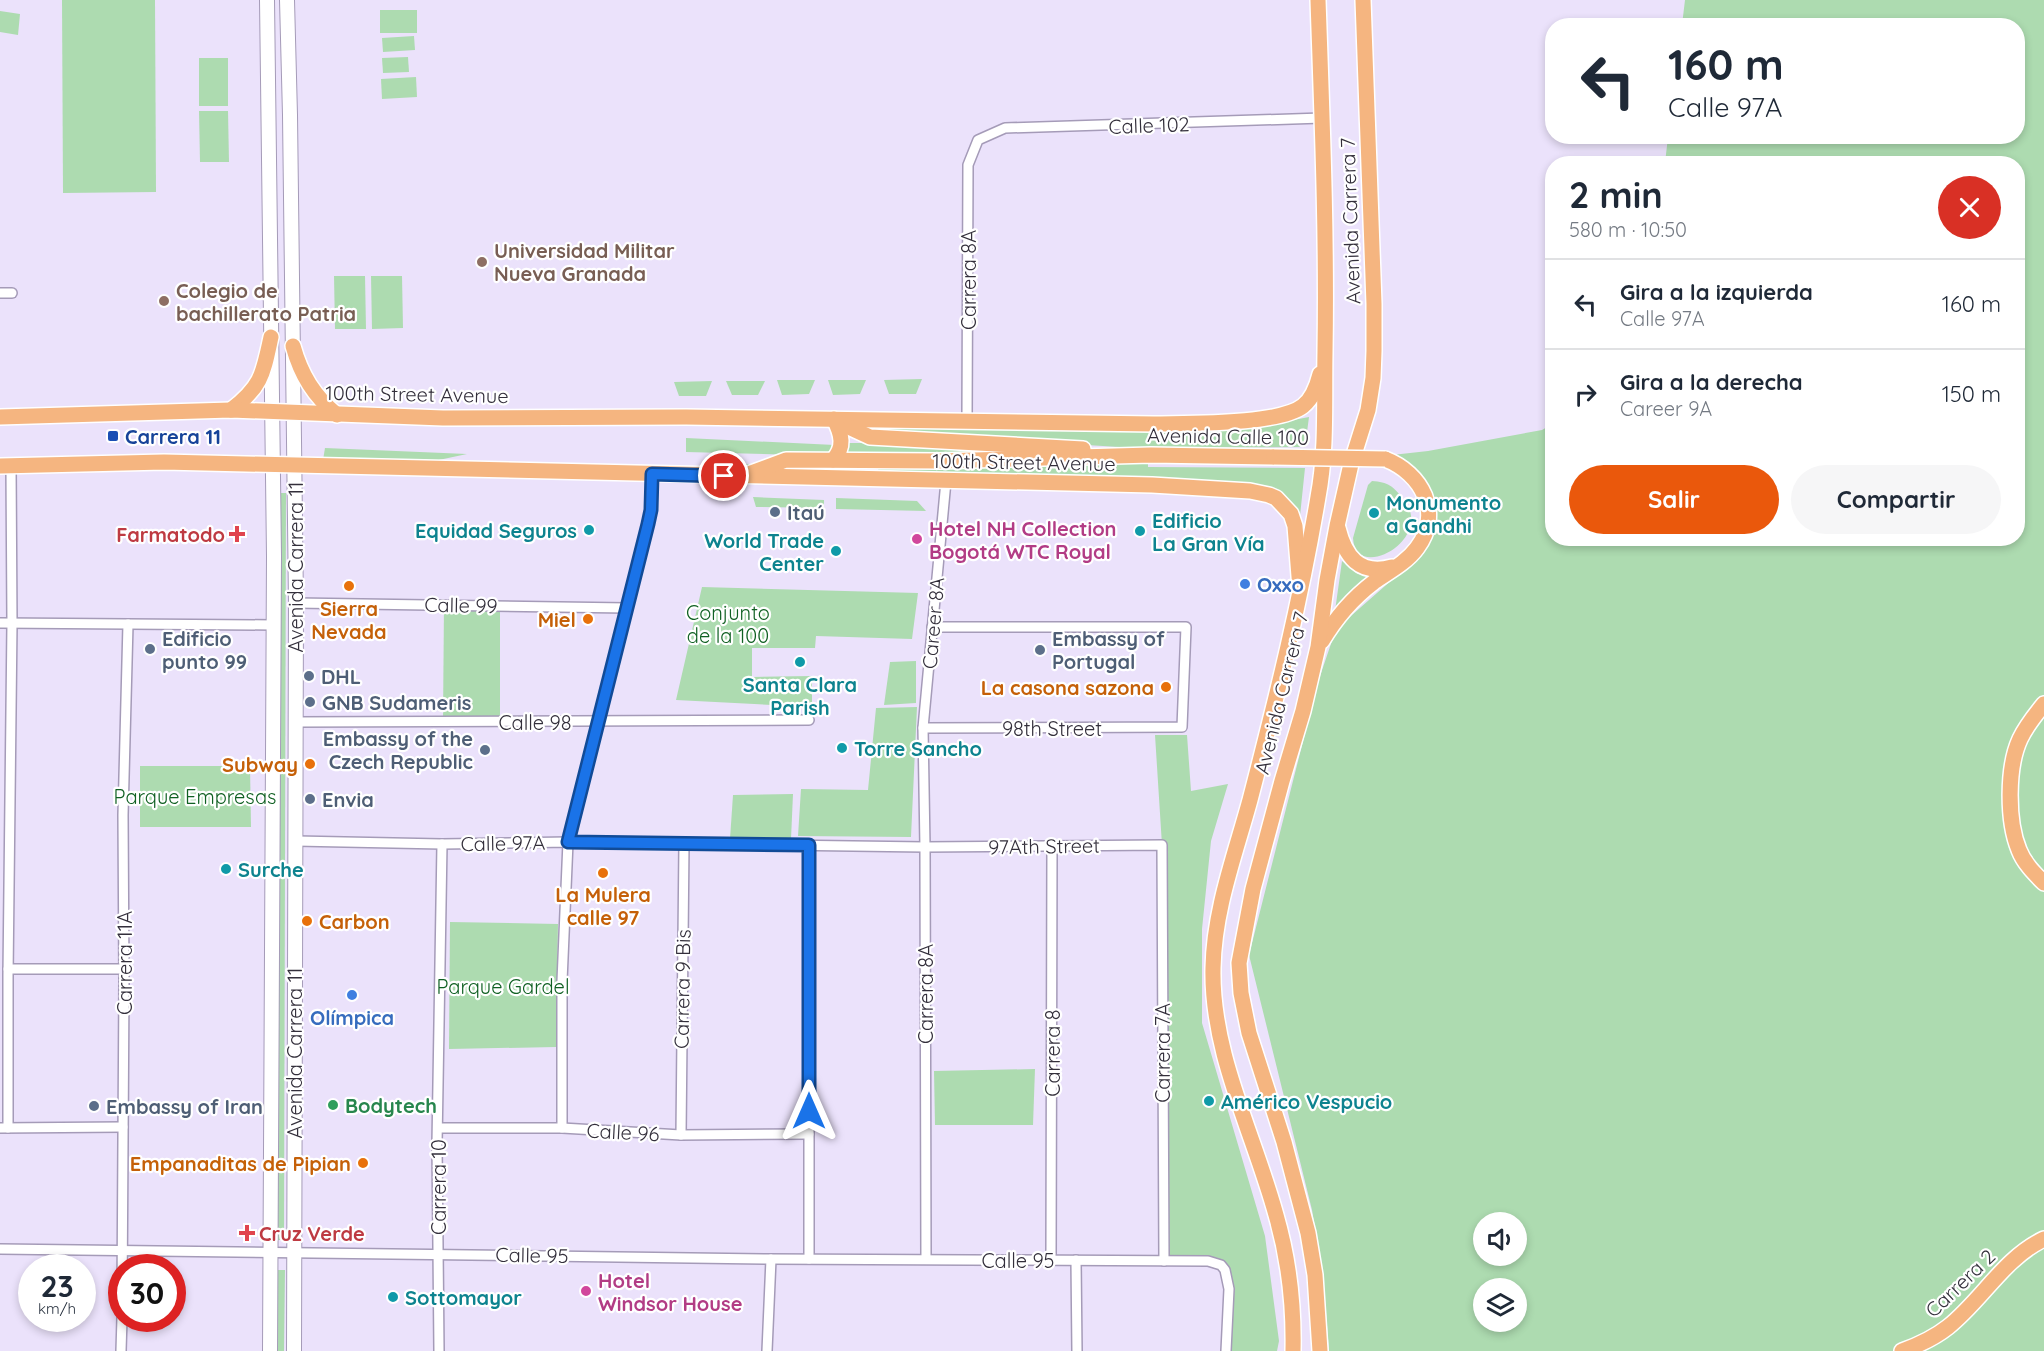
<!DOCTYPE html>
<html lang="es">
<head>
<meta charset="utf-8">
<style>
  body { margin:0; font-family:Quicksand,sans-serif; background:#f6f6f7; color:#1f2937; height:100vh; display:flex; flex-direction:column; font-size:22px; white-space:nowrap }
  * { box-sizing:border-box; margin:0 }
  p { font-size:20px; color:#747a83 }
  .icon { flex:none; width:33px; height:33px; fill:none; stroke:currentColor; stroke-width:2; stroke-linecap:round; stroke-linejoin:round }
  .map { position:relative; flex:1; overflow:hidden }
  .sheet { position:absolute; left:1545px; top:156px; width:480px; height:390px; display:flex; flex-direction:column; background:#fff; border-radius:24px; box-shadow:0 3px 9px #0003 }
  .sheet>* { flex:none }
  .hud { position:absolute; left:1545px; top:18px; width:480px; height:126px; border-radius:24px; box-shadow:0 3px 9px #0003; background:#fff; color:#1f2937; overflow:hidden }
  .buttons { position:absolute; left:1473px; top:1212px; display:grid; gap:12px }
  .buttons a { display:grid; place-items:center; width:54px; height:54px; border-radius:50%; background:#fff; box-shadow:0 3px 9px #0003; font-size:30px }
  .speed { position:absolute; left:18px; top:1254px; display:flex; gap:12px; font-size:30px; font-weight:700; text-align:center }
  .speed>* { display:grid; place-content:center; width:78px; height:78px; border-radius:50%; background:#fff; box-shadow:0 3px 9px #0003; line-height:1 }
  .speed small { font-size:15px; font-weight:400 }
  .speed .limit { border:9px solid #d22; background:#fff; color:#111 }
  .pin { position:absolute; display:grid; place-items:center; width:51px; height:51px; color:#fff; margin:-26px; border:3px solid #fff; border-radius:50%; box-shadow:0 2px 6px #0007 }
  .me { position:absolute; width:66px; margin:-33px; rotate:0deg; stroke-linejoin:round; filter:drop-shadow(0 0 4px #0008) }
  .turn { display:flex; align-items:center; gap:21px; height:126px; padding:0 24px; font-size:27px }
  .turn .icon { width:78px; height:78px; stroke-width:2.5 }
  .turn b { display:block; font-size:42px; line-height:51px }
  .round { display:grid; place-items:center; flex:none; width:63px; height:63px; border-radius:32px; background:#f6f6f7 }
  .summary { display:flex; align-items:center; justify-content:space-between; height:102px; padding:0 24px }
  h1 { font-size:36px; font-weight:800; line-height:45px }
  .primary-button { display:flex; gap:12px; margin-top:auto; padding:12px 24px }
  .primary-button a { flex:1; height:69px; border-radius:36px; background:#ea580c; color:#fff; font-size:24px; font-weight:800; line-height:69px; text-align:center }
  .primary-button a+a { background:#f6f6f7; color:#1f2937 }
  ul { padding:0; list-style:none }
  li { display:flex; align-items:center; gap:18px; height:90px; padding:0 24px; border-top:2px solid #e0e1e3 }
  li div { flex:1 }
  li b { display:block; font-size:22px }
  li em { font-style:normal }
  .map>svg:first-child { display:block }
  .green { fill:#addbb0; fill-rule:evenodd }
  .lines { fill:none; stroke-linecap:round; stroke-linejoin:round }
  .minor-casing { stroke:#a59bb8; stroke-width:12 }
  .secondary-casing { stroke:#a59bb8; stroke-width:16 }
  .primary-casing { stroke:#fff; stroke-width:18 }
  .minor { stroke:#fff; stroke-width:9 }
  .secondary { stroke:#fff; stroke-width:14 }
  .primary { stroke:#f5b580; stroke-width:15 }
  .primary-bridge-casing { stroke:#fff; stroke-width:18; stroke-linecap:butt }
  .primary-bridge { stroke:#f5b580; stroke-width:15 }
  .route-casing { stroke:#114b97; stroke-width:15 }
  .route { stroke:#1a73e8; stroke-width:10 }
  .education-dot { fill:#8d6e63; stroke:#fff; stroke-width:2 }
  .transit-dot { fill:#1a4fb4; stroke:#fff; stroke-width:2 }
  .service-dot { fill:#5c6f8a; stroke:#fff; stroke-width:2 }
  .culture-dot { fill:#0f9aa8; stroke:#fff; stroke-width:2 }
  .health-dot { fill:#e0444e; stroke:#fff; stroke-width:2 }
  .hotel-dot { fill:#d1479c; stroke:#fff; stroke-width:2 }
  .shop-dot { fill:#3f7fe0; stroke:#fff; stroke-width:2 }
  .food-dot { fill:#e8710a; stroke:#fff; stroke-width:2 }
  .leisure-dot { fill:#2e9e5b; stroke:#fff; stroke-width:2 }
  .labels { text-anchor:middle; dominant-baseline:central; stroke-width:4.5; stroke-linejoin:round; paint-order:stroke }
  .street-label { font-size:20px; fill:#332f3b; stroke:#fff }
  .education-label { font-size:20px; font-weight:bold; fill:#785e54; stroke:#fff; text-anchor:start }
  .transit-label { font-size:20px; font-weight:bold; fill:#164399; stroke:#fff; text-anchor:start }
  .culture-label { font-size:20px; font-weight:bold; fill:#0d838f; stroke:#fff; text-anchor:start }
  .service-label { font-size:20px; font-weight:bold; fill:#4e5e75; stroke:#fff; text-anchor:start }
  .hotel-label { font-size:20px; font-weight:bold; fill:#b23c85; stroke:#fff; text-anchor:start }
  .health-label { font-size:20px; font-weight:bold; fill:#be3a42; stroke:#fff; text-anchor:end }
  .shop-label { font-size:20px; font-weight:bold; fill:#366cbe; stroke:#fff; text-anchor:start }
  .food-label { font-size:20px; font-weight:bold; fill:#c56008; stroke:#fff; text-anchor:end }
  .park-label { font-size:20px; fill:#0f6022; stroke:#fff }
  .leisure-label { font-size:20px; font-weight:bold; fill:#27864d; stroke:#fff; text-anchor:start }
</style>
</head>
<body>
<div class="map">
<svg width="2044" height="1351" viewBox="0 0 2044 1351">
  <rect width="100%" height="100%" fill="#ebe2fb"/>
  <g class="green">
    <path d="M 62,0 L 155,0 L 156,192 L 63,193 Z"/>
    <path d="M 1685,0 L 2044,0 L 2044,1351 L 1329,1351 L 1323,1274 L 1312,1210 L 1249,955 L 1318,682 L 1336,629 L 1410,564 L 1429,544 L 1435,518 L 1392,455 L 1428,451 L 1542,430 L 1552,424 L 1552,538 L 2018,538 L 2018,164 L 1665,163 L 1668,137 L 2018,136 L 2018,26 L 1682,25 ZM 1484,1222 L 1516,1222 L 1516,1256 L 1484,1256 ZM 1484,1288 L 1516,1288 L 1516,1322 L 1484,1322 Z"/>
    <rect x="380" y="10" width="37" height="23"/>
    <path d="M 0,11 L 20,14 L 18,35 L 0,32 Z"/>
    <path d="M 414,36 L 415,50 L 383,52 L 382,38 Z"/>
    <path d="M 408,57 L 409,72 L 383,73 L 382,58 Z"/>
    <rect x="199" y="58" width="29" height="48"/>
    <path d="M 416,77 L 417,97 L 382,99 L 381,79 Z"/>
    <path d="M 199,111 L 228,111 L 229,162 L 200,162 Z"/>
    <path d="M 334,276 L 365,276 L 366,329 L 335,329 Z"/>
    <path d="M 371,276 L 402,276 L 403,328 L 372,329 Z"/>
    <path d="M 922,379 L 916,394 L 889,394 L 884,380 Z"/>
    <path d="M 777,380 L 815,380 L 809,394 L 782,395 Z"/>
    <path d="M 828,380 L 866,380 L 860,394 L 833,395 Z"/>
    <path d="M 712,381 L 706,396 L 679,396 L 674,382 Z"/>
    <path d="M 726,381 L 765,381 L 758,395 L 732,395 Z"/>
    <path d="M 1309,417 L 1305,447 L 1136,448 L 885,433 L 870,426 C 938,427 1007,429 1076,431 C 1153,432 1233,433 1309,417 Z"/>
    <path d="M 686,438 L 835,445 L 833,456 L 686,452 Z"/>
    <path d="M 846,443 L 904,443 L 1044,453 L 846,455 Z"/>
    <path d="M 325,448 L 467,454 L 434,461 L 323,460 Z"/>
    <path d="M 1148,462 L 1148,467 L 1305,468 L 1300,516 L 1270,490 L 880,473 L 878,469 Z"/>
    <path d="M 723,464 L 839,465 L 839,470 L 723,469 Z"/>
    <path d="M 1372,481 C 1388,482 1393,486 1403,499 C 1437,538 1355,584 1353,538 L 1368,485 Z"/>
    <path d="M 276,493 L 286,493 L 284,1240 L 274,1240 Z"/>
    <path d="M 753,497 L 824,500 L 824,508 L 756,507 Z"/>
    <path d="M 836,498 L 917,501 L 926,511 L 836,509 Z"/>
    <path d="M 1342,561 L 1358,574 L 1377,576 L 1335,611 Z"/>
    <path d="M 702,587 L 918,593 L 912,639 L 816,636 L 815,648 L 752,648 L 752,677 L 812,676 L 812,707 L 676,700 Z"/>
    <path d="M 500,604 L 500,719 L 443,719 L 444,605 Z"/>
    <path d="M 916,661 L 916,703 L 884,705 L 890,662 Z"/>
    <path d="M 917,707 L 911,837 L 798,836 L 801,789 L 868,790 L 876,708 Z"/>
    <path d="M 1155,735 L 1187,735 L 1191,791 L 1228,784 L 1211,841 L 1202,929 L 1202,1023 L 1265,1236 L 1279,1341 L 1277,1351 L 1226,1351 L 1229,1289 L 1221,1265 L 1164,1261 L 1162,845 Z"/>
    <path d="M 140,766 L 250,766 L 251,827 L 140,827 Z"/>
    <path d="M 793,794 L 791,839 L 730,839 L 733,795 Z"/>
    <path d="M 450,922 L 558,924 L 556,1047 L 449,1049 Z"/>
    <path d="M 1035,1069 L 1033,1125 L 935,1125 L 934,1071 Z"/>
    <path d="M 274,1270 L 285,1270 L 284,1351 L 274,1351 Z"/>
  </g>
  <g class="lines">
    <defs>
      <g id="minor">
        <path d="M 0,293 L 12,293"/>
        <path d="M 967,421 L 968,165 L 978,140 L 1005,128 L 1322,118"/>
        <path d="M 296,603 L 627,608"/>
        <path d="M 0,623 L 273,625"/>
        <path d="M 296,722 L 809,720"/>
        <path d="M 923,728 L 1182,727 L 1186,627 L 932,627"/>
        <path d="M 296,841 L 442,844 L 568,842 L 925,847 L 1162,845 L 1164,1261"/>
        <path d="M 809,845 L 809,1259"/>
        <path d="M 8,969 L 124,969"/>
        <path d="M 0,1128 L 123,1127"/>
        <path d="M 8,1128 L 8,975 L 12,623 L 11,466"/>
        <path d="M 438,1128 L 562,1128 L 681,1135 L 809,1134"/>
        <path d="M 562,1128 L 562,981 L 568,842 L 648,524 L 651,510 L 652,474"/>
        <path d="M 681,1135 L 684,843"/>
        <path d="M 0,1249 L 771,1259 L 1208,1261 L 1221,1265 L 1225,1270 L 1229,1289 L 1226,1351"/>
        <path d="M 926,1259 L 925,847 L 923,728 L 946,481"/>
        <path d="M 1051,1260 L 1052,846"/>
        <path d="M 1076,1260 L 1077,1351"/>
        <path d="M 122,1301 L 124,981 L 123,815 L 128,624"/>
        <path d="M 121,1351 L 122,1318"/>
        <path d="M 439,1351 L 437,1144 L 442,844"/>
        <path d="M 767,1351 L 771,1259"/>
      </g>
      <g id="secondary">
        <path d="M 267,0 L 274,556 L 270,1351"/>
        <path d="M 287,0 L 290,115 L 296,603 L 294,1351"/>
      </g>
      <g id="primary">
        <path d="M 293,346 C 301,375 314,396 337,415"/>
        <path d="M 231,410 C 262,386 263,374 271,337"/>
        <path d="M 0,417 L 231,410 L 443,418 L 686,417 L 1154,424 C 1187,423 1279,425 1303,406 C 1313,398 1317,386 1320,374"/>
        <path d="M 840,423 L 870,437 L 1083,449"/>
        <path d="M 833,460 C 845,447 842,435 834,419"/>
        <path d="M 0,466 L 164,462 L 1152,485 L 1250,491 L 1269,495 L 1276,498 L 1291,514 L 1295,526 L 1300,589"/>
        <path d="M 751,473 L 786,460 L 939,461 L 1151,455 L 1274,457"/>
        <path d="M 1338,528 C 1345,556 1359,576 1392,567"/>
        <path d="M 1322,641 C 1335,619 1353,598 1374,582 C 1388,572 1406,563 1417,548 C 1443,513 1422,473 1385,459"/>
        <path d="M 2044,704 C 2035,715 2026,726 2020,739 C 2007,767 2007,821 2019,850 C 2024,863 2034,873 2044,883"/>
        <path d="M 1293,1351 C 1294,1304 1289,1260 1276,1215 C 1254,1134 1211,1053 1213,968 C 1214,910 1235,855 1250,800 C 1276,700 1301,599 1318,497 C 1327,450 1324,400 1325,352 C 1327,235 1322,117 1318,0"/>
        <path d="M 1320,1351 L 1315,1275 L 1308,1233 L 1284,1142 L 1249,1033 L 1241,993 L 1239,963 L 1253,889 L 1282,781 L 1303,711 L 1318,647 L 1327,580 L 1337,526 L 1351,464 L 1368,410 L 1373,378 L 1374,351 L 1374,304 L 1363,0"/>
        <path d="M 1902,1351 C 1919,1345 1934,1338 1948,1327 C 1982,1300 2004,1258 2044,1239"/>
      </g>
    </defs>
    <use href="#minor" class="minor-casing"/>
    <use href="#secondary" class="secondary-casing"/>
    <use href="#primary" class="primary-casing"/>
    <use href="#minor" class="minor"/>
    <use href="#secondary" class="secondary"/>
    <use href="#primary" class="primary"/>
    <defs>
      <path id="primary-bridge" d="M 1274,457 L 1385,459"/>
    </defs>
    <use href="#primary-bridge" class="primary-bridge-casing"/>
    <use href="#primary-bridge" class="primary-bridge"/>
  </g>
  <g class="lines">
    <defs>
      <path id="route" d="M 724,476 L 652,474 L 651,510 L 648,524 L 568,842 L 809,845 L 809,1111"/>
    </defs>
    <use href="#route" class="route-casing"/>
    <use href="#route" class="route"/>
  </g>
  <g class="education-dot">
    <circle cx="482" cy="262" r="6"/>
    <circle cx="164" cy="301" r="6"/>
  </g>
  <rect class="transit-dot" x="107" y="430" width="12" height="12" rx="3"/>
  <g class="service-dot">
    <circle cx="775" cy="512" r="6"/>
    <circle cx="150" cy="649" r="6"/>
    <circle cx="1040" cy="650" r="6"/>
    <circle cx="309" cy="676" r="6"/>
    <circle cx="310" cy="702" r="6"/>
    <circle cx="485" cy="750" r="6"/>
    <circle cx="310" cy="799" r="6"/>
    <circle cx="94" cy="1106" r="6"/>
  </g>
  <g class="culture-dot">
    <circle cx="1374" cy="513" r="6"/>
    <circle cx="589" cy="530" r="6"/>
    <circle cx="1140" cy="531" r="6"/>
    <circle cx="836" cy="551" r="6"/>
    <circle cx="800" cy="662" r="6"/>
    <circle cx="842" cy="748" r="6"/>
    <circle cx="226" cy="869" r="6"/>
    <circle cx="1209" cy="1101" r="6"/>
    <circle cx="393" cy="1297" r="6"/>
  </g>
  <g class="health-dot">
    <path d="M234 525h6v6h6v6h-6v6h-6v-6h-6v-6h6z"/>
    <path d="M244 1224h6v6h6v6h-6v6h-6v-6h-6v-6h6z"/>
  </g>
  <g class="hotel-dot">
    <circle cx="917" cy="539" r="6"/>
    <circle cx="586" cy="1291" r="6"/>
  </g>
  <g class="shop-dot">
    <circle cx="1245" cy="584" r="6"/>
    <circle cx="352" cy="995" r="6"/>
  </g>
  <g class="food-dot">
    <circle cx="349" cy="586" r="6"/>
    <circle cx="588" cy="619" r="6"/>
    <circle cx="1166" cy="687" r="6"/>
    <circle cx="310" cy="764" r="6"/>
    <circle cx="603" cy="873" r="6"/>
    <circle cx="307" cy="921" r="6"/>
    <circle cx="363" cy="1163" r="6"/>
  </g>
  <circle class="leisure-dot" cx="333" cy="1105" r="6"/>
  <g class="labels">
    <g class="street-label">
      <text transform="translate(1149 125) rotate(-2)">Calle 102</text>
      <text transform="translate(1350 221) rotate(-92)">Avenida Carrera 7</text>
      <text transform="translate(968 280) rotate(-90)">Carrera 8A</text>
      <text transform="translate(417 394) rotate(1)">100th Street Avenue</text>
      <text transform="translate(1228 436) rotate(1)">Avenida Calle 100</text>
      <text transform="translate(1024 462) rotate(1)">100th Street Avenue</text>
      <text transform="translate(295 567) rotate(-90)">Avenida Carrera 11</text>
      <text transform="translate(461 605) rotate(1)">Calle 99</text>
      <text transform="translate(933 623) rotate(-85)">Career 8A</text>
      <text transform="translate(1281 693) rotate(-76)">Avenida Carrera 7</text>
      <text x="535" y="722">Calle 98</text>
      <text x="1052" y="728">98th Street</text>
      <text transform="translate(503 843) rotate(-1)">Calle 97A</text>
      <text transform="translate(1044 846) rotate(-1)">97Ath Street</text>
      <text transform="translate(124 963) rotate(-90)">Carrera 11A</text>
      <text transform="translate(682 989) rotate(-89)">Carrera 9 Bis</text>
      <text transform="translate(925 994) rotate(-90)">Carrera 8A</text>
      <text transform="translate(294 1053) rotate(-90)">Avenida Carrera 11</text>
      <text transform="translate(1052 1053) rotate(-90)">Carrera 8</text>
      <text transform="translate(1162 1053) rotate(-90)">Carrera 7A</text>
      <text transform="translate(623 1132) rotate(3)">Calle 96</text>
      <text transform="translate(438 1187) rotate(-90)">Carrera 10</text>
      <text transform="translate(532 1255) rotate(1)">Calle 95</text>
      <text x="1018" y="1260">Calle 95</text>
      <text transform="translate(1960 1283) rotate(-44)">Carrera 2</text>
    </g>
    <g class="education-label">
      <text x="494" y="250">Universidad Militar<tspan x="494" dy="23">Nueva Granada</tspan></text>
      <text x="176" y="290">Colegio de<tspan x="176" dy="23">bachillerato Patria</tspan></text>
    </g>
    <g class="transit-label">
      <text x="125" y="436">Carrera 11</text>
    </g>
    <g class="culture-label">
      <text x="1386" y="502">Monumento<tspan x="1386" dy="23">a Gandhi</tspan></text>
      <text x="1152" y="520">Edificio<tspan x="1152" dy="23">La Gran Vía</tspan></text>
      <text x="577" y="530" text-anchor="end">Equidad Seguros</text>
      <text x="824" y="540" text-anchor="end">World Trade<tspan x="824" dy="23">Center</tspan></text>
      <text x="800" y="684" text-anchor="middle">Santa Clara<tspan x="800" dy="23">Parish</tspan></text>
      <text x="854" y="748">Torre Sancho</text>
      <text x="238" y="869">Surche</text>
      <text x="1221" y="1101">Américo Vespucio</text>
      <text x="405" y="1297">Sottomayor</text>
    </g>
    <g class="service-label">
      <text x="787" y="512">Itaú</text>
      <text x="162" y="638">Edificio<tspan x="162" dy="23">punto 99</tspan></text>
      <text x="1052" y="638">Embassy of<tspan x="1052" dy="23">Portugal</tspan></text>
      <text x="321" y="676">DHL</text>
      <text x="322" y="702">GNB Sudameris</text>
      <text x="473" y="738" text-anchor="end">Embassy of the<tspan x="473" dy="23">Czech Republic</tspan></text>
      <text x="322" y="799">Envia</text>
      <text x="106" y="1106">Embassy of Iran</text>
    </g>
    <g class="hotel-label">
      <text x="929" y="528">Hotel NH Collection<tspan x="929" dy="23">Bogotá WTC Royal</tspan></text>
      <text x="598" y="1280">Hotel<tspan x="598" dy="23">Windsor House</tspan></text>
    </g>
    <g class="health-label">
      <text x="225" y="534">Farmatodo</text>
      <text x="259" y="1233" text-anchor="start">Cruz Verde</text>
    </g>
    <g class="shop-label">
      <text x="1257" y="584">Oxxo</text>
      <text x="352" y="1017" text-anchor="middle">Olímpica</text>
    </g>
    <g class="food-label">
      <text x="349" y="608" text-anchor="middle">Sierra<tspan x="349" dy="23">Nevada</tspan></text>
      <text x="576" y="619">Miel</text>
      <text x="1154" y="687">La casona sazona</text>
      <text x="298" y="764">Subway</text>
      <text x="603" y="894" text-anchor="middle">La Mulera<tspan x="603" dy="23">calle 97</tspan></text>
      <text x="319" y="921" text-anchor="start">Carbon</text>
      <text x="351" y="1163">Empanaditas de Pipian</text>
    </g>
    <g class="park-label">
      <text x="728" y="612">Conjunto<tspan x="728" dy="23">de la 100</tspan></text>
      <text x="195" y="796">Parque Empresas</text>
      <text x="503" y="986">Parque Gardel</text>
    </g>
    <g class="leisure-label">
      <text x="345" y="1105">Bodytech</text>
    </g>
  </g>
</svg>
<div class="buttons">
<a><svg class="icon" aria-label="sound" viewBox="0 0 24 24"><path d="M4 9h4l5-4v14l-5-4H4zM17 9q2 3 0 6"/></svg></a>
<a><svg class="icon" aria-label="layers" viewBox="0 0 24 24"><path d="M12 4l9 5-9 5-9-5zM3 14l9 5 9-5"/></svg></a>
</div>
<div class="speed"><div>23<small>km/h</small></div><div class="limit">30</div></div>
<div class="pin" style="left:724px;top:476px;background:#d93025"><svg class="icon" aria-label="arrive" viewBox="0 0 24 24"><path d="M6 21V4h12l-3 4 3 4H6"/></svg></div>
<svg class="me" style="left:809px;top:1111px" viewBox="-20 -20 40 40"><path d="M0-17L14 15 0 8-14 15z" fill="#1a73e8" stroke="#fff" stroke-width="4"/></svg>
<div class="hud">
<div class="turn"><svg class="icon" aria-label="left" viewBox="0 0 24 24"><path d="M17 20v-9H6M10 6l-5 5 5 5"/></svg><div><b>160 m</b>Calle 97A</div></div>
</div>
<section class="sheet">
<div class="summary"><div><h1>2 min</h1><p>580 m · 10:50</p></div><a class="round" style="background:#d93025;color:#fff"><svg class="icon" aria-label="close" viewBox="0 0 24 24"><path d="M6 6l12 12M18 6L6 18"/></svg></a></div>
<ul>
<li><svg class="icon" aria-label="left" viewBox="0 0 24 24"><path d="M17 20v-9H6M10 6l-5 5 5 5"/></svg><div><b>Gira a la izquierda</b><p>Calle 97A</p></div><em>160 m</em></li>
<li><svg class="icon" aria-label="right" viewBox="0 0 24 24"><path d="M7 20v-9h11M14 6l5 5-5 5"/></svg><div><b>Gira a la derecha</b><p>Career 9A</p></div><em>150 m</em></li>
</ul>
<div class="primary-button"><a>Salir</a><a>Compartir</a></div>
</section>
</div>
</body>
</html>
